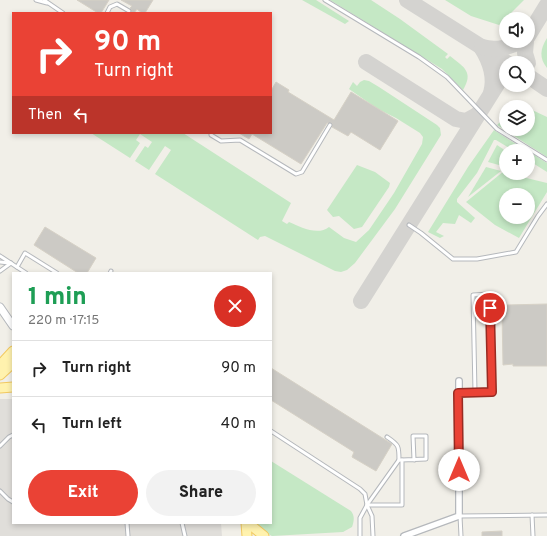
<!DOCTYPE html>
<html lang="en">
<head>
<meta charset="utf-8">
<style>
  body { margin:0; font-family:Overpass,sans-serif; background:#f2f2f2; color:#222; height:100vh; display:flex; flex-direction:column; font-size:15px; white-space:nowrap }
  * { box-sizing:border-box; margin:0 }
  p { font-size:13px; color:#767676 }
  .icon { flex:none; width:22px; height:22px; fill:none; stroke:currentColor; stroke-width:2; stroke-linecap:round; stroke-linejoin:round }
  .map { position:relative; flex:1; overflow:hidden }
  .sheet { position:absolute; left:12px; top:272px; width:260px; height:252px; display:flex; flex-direction:column; background:#fff; border-radius:0px; box-shadow:0 2px 6px #0003 }
  .sheet>* { flex:none }
  .top-card { position:absolute; left:12px; top:12px; width:260px; height:122px; border-radius:0px; box-shadow:0 2px 6px #0003; background:#ea4235; color:#fff; overflow:hidden }
  .controls { position:absolute; left:499px; top:12px; display:grid; gap:8px }
  .controls a { display:grid; place-items:center; width:36px; height:36px; border-radius:50%; background:#fff; box-shadow:0 2px 6px #0003; font-size:20px }
  .pin { position:absolute; display:grid; place-items:center; width:34px; height:34px; color:#fff; margin:-17px; border:2px solid #fff; border-radius:50%; box-shadow:0 1px 4px #0007 }
  .me { position:absolute; width:44px; margin:-22px; rotate:0deg; stroke-linejoin:round; filter:drop-shadow(0 0 3px #0008) }
  .turn { display:flex; align-items:center; gap:14px; height:84px; padding:0 16px; font-size:18px }
  .turn .icon { width:52px; height:52px; stroke-width:2.5 }
  .turn b { display:block; font-size:28px; line-height:34px }
  .then { display:flex; align-items:center; height:38px; padding:0 16px; background:#0003; gap:8px; font-size:15px }
  .round { display:grid; place-items:center; flex:none; width:42px; height:42px; border-radius:21px; background:#f2f2f2 }
  .overview { display:flex; align-items:center; justify-content:space-between; height:68px; padding:0 16px }
  h1 { font-size:24px; font-weight:800; line-height:30px; color:#1e9e55 }
  .action { display:flex; gap:8px; margin-top:auto; padding:8px 16px }
  .action a { flex:1; height:46px; border-radius:24px; background:#ea4235; color:#fff; font-size:16px; font-weight:800; line-height:46px; text-align:center }
  .action a+a { background:#f2f2f2; color:#222 }
  ul { padding:0; list-style:none }
  li { display:flex; align-items:center; gap:12px; height:56px; padding:0 16px; border-top:1px solid #e0e0e0 }
  li div { flex:1 }
  li b { display:block; font-size:15px }
  li em { font-style:normal }
  .map>svg:first-child { display:block }
  .industrial { fill:#e0deda }
  .green { fill:#c5e8c5; fill-rule:evenodd }
  .lines { fill:none; stroke-linecap:round; stroke-linejoin:round }
  .taxiway { stroke:#d4d3d0; stroke-width:16 }
  .building { fill:#cccac5; stroke:#d6d1c6 }
  .service-casing { stroke:#b5b8bc; stroke-width:5 }
  .minor-casing { stroke:#b5b8bc; stroke-width:8 }
  .tertiary-casing { stroke:#b5b8bc; stroke-width:9 }
  .primary-casing { stroke:#f2c960; stroke-width:11 }
  .service { stroke:#fff; stroke-width:3 }
  .minor { stroke:#fff; stroke-width:5.5 }
  .tertiary { stroke:#fff; stroke-width:7 }
  .primary { stroke:#fff2ae; stroke-width:9 }
  .route-casing { stroke:#982b22; stroke-width:10 }
  .route { stroke:#ea4235; stroke-width:7 }
</style>
</head>
<body>
<div class="map">
<svg width="547" height="536" viewBox="0 0 547 536">
  <rect width="100%" height="100%" fill="#f1efe8"/>
  <path class="industrial" d="M 0,399 L 13,399 L 13,523 L 221,523 L 222,536 L 0,536 Z"/>
  <g class="green">
    <path d="M 302,0 L 316,0 L 349,21 L 345,24 Z"/>
    <path d="M 330,0 L 371,0 L 400,19 L 448,54 L 445,57 L 447,59 L 450,56 C 464,67 474,72 463,90 L 442,69 Z"/>
    <path d="M 445,0 L 524,0 L 499,25 L 471,16 Z"/>
    <path d="M 547,38 L 547,68 C 539,58 540,49 547,38 Z"/>
    <path d="M 364,80 L 369,81 L 379,87 L 437,125 L 440,128 L 441,135 L 395,209 L 355,263 L 347,270 L 341,272 L 335,271 L 265,236 L 260,237 L 258,240 L 155,174 L 171,150 L 165,146 L 149,170 L 135,161 L 145,146 L 148,148 L 152,142 L 140,134 L 136,140 L 140,143 L 130,158 L 91,133 L 183,133 L 291,203 L 282,221 L 287,224 L 289,222 C 300,227 318,236 329,227 L 344,238 L 356,242 L 369,230 L 394,193 L 422,144 L 423,137 L 420,133 L 396,118 L 378,109 L 349,89 L 353,82 L 357,86 L 360,82 Z"/>
    <path d="M 528,108 L 547,117 L 547,157 L 497,125 L 506,116 L 506,129 L 528,129 Z"/>
    <path d="M 494,130 L 527,151 L 514,151 L 496,140 L 494,140 L 477,173 L 457,199 L 457,202 L 475,218 L 471,223 L 459,215 L 455,224 L 443,223 L 436,232 L 444,236 L 440,238 L 428,232 L 468,167 Z"/>
    <path d="M 497,145 L 506,151 L 506,167 L 488,162 Z"/>
    <path d="M 528,151 L 547,163 L 547,172 L 528,160 Z"/>
    <path d="M 357,165 L 375,172 L 390,183 L 389,187 L 362,227 L 354,229 L 339,216 L 333,217 L 327,210 Z"/>
    <path d="M 486,167 L 501,171 L 468,197 Z"/>
    <path d="M 504,171 L 506,173 L 547,183 L 547,192 L 519,238 L 495,225 L 466,202 ZM 506,195 L 528,195 L 528,217 L 506,217 Z"/>
    <path d="M 271,461 L 351,511 C 355,516 354,521 352,527 L 343,532 L 272,536 C 266,533 258,530 257,523 L 271,523 Z"/>
  </g>
  <g class="lines">
    <g class="taxiway">
      <path d="M 407,0 L 507,63"/>
      <path d="M 528,36 L 547,5"/>
      <path d="M 526,41 L 525,53 L 528,63"/>
      <path d="M 481,47 C 490,61 496,76 491,93"/>
      <path d="M 482,47 C 495,51 508,48 520,41"/>
      <path d="M 366,62 L 456,119 L 466,121 L 477,115"/>
      <path d="M 528,76 L 547,89"/>
      <path d="M 361,301 L 506,70"/>
    </g>
  </g>
  <g class="building">
    <path d="M 77,0 L 109,0 L 101,13 L 98,13 Z"/>
    <path d="M 121,0 L 153,0 L 145,13 L 142,13 L 137,9 L 134,13 L 131,13 L 132,11 L 130,8 L 132,6 Z"/>
    <path d="M 276,82 L 289,90 L 288,92 L 334,120 L 351,92 L 398,121 L 380,150 L 351,132 L 348,136 L 332,127 L 332,123 L 327,123 L 301,164 L 252,134 L 249,139 L 239,133 L 271,133 L 271,91 Z"/>
    <path d="M 45,227 L 96,258 L 87,273 L 78,273 L 34,245 Z"/>
    <path d="M 547,304 L 547,366 L 513,366 L 513,364 L 503,365 L 502,312 L 506,312 L 506,305 Z"/>
    <path d="M 271,368 L 392,444 L 376,471 L 352,457 L 354,452 L 271,400 Z"/>
    <path d="M 502,531 L 502,536 L 482,536 L 482,532 Z"/>
  </g>
  <g class="lines">
    <defs>
      <g id="service">
        <path d="M 36,0 L 47,3"/>
        <path d="M 44,0 L 63,13"/>
        <path d="M 325,0 L 419,57 L 447,77 L 497,129 L 547,160"/>
        <path d="M 107,13 L 110,7 L 117,4 L 129,11"/>
        <path d="M 211,133 L 211,135 L 221,141 L 240,140 L 296,174 L 302,172 L 330,125"/>
        <path d="M 409,225 L 421,233 L 453,259 L 477,259 L 516,252 L 538,216 L 547,204"/>
        <path d="M 0,256 L 26,273"/>
        <path d="M 0,262 L 9,263"/>
        <path d="M 17,267 L 25,253 L 57,273"/>
        <path d="M 0,271 L 11,263"/>
        <path d="M 110,273 L 111,271"/>
        <path d="M 459,393 L 492,392 L 490,294 L 473,295 L 475,392"/>
        <path d="M 271,431 L 360,489 L 365,494 L 367,505 L 402,505 L 402,460 L 426,459 L 426,436 L 413,436 L 414,460"/>
        <path d="M 387,437 C 399,445 399,446 399,460"/>
        <path d="M 0,446 L 9,437 L 13,435"/>
        <path d="M 0,491 L 8,499 L 13,502"/>
        <path d="M 367,505 L 372,516 L 373,536"/>
        <path d="M 532,515 L 533,536"/>
        <path d="M 459,516 L 547,515"/>
        <path d="M 460,516 L 461,536"/>
        <path d="M 127,523 L 128,536"/>
        <path d="M 182,523 L 185,536"/>
        <path d="M 360,536 L 360,518 L 367,505 L 399,460 L 402,460"/>
      </g>
      <path id="minor" d="M 404,536 L 459,516 L 459,381"/>
      <path id="tertiary" d="M 0,307 L 13,326"/>
      <g id="primary">
        <path d="M 0,365 L 13,351"/>
        <path d="M 0,375 L 13,363"/>
        <path d="M 0,388 L 13,387"/>
        <path d="M 246,523 L 247,536"/>
        <path d="M 248,523 L 264,536"/>
      </g>
    </defs>
    <use href="#service" class="service-casing"/>
    <use href="#minor" class="minor-casing"/>
    <use href="#tertiary" class="tertiary-casing"/>
    <use href="#primary" class="primary-casing"/>
    <use href="#service" class="service"/>
    <use href="#minor" class="minor"/>
    <use href="#tertiary" class="tertiary"/>
    <use href="#primary" class="primary"/>
  </g>
  <g class="lines">
    <defs>
      <path id="route" d="M 459,470 L 458,393 L 492,392 L 490,308"/>
    </defs>
    <use href="#route" class="route-casing"/>
    <use href="#route" class="route"/>
  </g>
</svg>
<div class="controls">
<a><svg class="icon" aria-label="sound" viewBox="0 0 24 24"><path d="M4 9h4l5-4v14l-5-4H4zM17 9q2 3 0 6"/></svg></a>
<a><svg class="icon" aria-label="search" viewBox="0 0 24 24"><circle cx="10" cy="10" r="6"/><path d="M15 15l6 6"/></svg></a>
<a><svg class="icon" aria-label="layers" viewBox="0 0 24 24"><path d="M12 4l9 5-9 5-9-5zM3 14l9 5 9-5"/></svg></a>
<a>+</a>
<a>−</a>
</div>
<div class="pin" style="left:490px;top:308px;background:#d93025"><svg class="icon" aria-label="arrive" viewBox="0 0 24 24"><path d="M6 21V4h12l-3 4 3 4H6"/></svg></div>
<svg class="me" style="left:459px;top:470px" viewBox="-20 -20 40 40"><circle r="19" fill="#fff"/><path d="M0-13L10 11 0 6-10 11z" fill="#ea4235"/></svg>
<div class="top-card">
<div class="turn"><svg class="icon" aria-label="right" viewBox="0 0 24 24"><path d="M7 20v-9h11M14 6l5 5-5 5"/></svg><div><b>90 m</b>Turn right</div></div>
<div class="then">Then<svg class="icon" aria-label="left" viewBox="0 0 24 24"><path d="M17 20v-9H6M10 6l-5 5 5 5"/></svg></div>
</div>
<section class="sheet">
<div class="overview"><div><h1>1 min</h1><p>220 m · 17:15</p></div><a class="round" style="background:#d93025;color:#fff"><svg class="icon" aria-label="close" viewBox="0 0 24 24"><path d="M6 6l12 12M18 6L6 18"/></svg></a></div>
<ul>
<li><svg class="icon" aria-label="right" viewBox="0 0 24 24"><path d="M7 20v-9h11M14 6l5 5-5 5"/></svg><div><b>Turn right</b></div><em>90 m</em></li>
<li><svg class="icon" aria-label="left" viewBox="0 0 24 24"><path d="M17 20v-9H6M10 6l-5 5 5 5"/></svg><div><b>Turn left</b></div><em>40 m</em></li>
</ul>
<div class="action"><a>Exit</a><a>Share</a></div>
</section>
</div>
</body>
</html>
